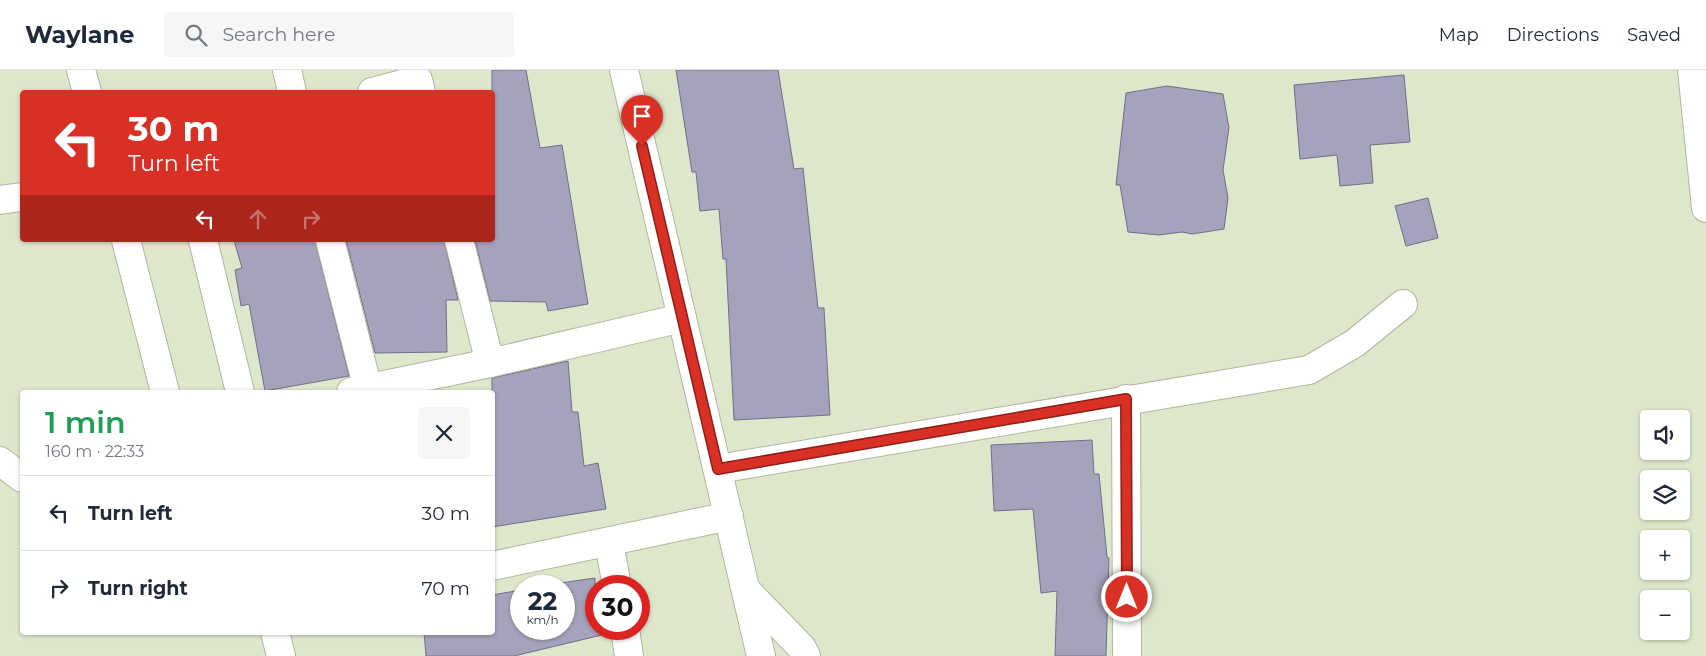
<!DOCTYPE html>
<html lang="en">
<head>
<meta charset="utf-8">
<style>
  body { margin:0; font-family:Montserrat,sans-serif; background:#f6f6f7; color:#1f2937; height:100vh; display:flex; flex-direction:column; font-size:19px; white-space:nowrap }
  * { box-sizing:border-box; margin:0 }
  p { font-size:16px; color:#747a83 }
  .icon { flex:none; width:28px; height:28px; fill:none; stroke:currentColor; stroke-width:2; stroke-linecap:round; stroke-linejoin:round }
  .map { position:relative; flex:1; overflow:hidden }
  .side { position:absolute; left:20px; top:320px; width:475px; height:245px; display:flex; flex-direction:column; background:#fff; border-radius:5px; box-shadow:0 1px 4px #0004 }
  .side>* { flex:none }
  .banner { position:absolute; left:20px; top:20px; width:475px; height:152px; border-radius:5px; box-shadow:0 1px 4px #0004; background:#d93025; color:#fff; overflow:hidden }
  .controls { position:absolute; left:1640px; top:340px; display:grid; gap:10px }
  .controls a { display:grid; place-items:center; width:50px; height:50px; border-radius:5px; background:#fff; box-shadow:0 1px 4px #0004; font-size:25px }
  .speed { position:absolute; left:510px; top:505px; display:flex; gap:10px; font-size:25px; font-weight:700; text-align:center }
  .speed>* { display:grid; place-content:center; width:65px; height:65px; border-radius:50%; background:#fff; box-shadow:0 1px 4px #0004; line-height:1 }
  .speed small { font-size:12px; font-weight:400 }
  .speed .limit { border:8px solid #d22; background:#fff; color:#111 }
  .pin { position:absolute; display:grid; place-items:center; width:42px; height:42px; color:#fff; margin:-51px -21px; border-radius:50% 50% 50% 0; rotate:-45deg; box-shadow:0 0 5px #0007 }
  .pin .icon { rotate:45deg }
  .me { position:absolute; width:55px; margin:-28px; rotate:0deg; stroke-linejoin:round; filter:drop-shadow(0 0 4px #0008) }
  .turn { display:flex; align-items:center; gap:18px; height:105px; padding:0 25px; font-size:22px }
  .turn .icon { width:65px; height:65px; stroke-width:2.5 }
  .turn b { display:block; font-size:35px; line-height:42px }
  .lanes { display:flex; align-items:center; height:48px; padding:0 25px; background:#0003; justify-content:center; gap:25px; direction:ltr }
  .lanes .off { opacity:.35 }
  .round { display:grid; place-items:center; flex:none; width:52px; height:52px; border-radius:5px; background:#f6f6f7 }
  .overview { display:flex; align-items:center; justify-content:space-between; height:85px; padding:0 25px }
  h1 { font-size:30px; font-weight:600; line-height:38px; color:#1e9e55 }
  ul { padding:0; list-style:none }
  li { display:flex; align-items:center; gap:15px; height:75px; padding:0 25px; border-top:1px solid #e0e1e3 }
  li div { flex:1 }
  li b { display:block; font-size:19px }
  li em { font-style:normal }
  header { display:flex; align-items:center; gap:30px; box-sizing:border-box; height:70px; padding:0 25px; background:#fff; border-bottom:1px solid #e0e1e3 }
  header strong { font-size:24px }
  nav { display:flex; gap:28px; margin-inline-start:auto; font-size:18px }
  .search { width:350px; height:45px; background:#f6f6f7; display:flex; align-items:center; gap:12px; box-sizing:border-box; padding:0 18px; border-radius:5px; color:#747a83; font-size:19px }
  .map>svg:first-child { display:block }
  .building { fill:#a5a2bc; stroke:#726e87 }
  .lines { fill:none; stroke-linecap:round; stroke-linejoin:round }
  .street-casing { stroke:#afb79d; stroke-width:30 }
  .secondary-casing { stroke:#afb79d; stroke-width:30 }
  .street { stroke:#fff; stroke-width:28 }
  .secondary { stroke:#fff; stroke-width:28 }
  .route-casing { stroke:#8d1f18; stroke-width:12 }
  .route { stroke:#d93025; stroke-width:9 }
</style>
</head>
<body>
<header>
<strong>Waylane</strong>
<div class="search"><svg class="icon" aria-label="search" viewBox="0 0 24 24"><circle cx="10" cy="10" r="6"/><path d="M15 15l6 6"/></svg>Search here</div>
<nav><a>Map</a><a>Directions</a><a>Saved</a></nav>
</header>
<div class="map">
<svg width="1706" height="586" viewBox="0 0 1706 586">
  <rect width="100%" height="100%" fill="#dee7cb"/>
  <g class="building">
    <path d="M 492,0 L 526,0 L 540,78 L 562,75 L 588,234 L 548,241 L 546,232 L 490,231 L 475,170 L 492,170 Z"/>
    <path d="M 676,0 L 778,0 L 794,99 L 803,98 L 818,238 L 824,238 L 830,345 L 734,350 L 726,189 L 723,189 L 719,139 L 700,141 L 696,102 L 692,102 Z"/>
    <path d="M 1404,5 L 1410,72 L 1370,75 L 1373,113 L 1340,116 L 1337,85 L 1300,89 L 1294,15 Z"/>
    <path d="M 1167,16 L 1223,24 L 1229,58 L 1223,100 L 1228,128 L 1224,159 L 1192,164 L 1182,162 L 1159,165 L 1128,162 L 1120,115 L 1116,115 L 1126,23 Z"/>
    <path d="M 1428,128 L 1438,168 L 1406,176 L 1395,136 Z"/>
    <path d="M 234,170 L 315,170 L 349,306 L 265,321 L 249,234 L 241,236 L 235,200 L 242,198 Z"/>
    <path d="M 346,170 L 444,170 L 458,230 L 446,230 L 447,282 L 375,283 Z"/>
    <path d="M 568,291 L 572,342 L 578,342 L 584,396 L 598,393 L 606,439 L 492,457 L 492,308 Z"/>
    <path d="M 1092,370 L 1094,404 L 1099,404 L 1107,487 L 1109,488 L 1106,586 L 1055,586 L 1057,521 L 1041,523 L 1033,439 L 994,441 L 991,375 Z"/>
    <path d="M 595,508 L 596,559 L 605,559 L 606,564 L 514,586 L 426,586 L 424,562 L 492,562 L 492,525 L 521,520 L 521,559 L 564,559 L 564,516 L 540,516 Z"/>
  </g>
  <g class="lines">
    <defs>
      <g id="street">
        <path d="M 81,0 L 87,22"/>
        <path d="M 287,0 L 292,22"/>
        <path d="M 1692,0 L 1706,138"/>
        <path d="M 372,22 L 418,10 L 421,22"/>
        <path d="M 0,130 L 22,127"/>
        <path d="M 126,170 L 165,322"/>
        <path d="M 203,170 L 240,322"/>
        <path d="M 330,170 L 368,319"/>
        <path d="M 459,170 L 490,293 L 682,248"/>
        <path d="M 351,322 L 490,293"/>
        <path d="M 1126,329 L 1127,586"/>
        <path d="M 0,391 L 22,408"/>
        <path d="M 718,399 L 1309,300 L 1355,273 L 1403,234"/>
        <path d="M 609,473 L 617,516"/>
        <path d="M 492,496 L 729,446"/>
        <path d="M 746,520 L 802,578 L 806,586"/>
        <path d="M 625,559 L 629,586"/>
        <path d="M 275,562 L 281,586"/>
      </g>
      <path id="secondary" d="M 624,0 L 761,586"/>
    </defs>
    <use href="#street" class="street-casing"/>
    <use href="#secondary" class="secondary-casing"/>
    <use href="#street" class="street"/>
    <use href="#secondary" class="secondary"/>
  </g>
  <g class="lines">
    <defs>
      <path id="route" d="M 642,76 L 718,399 L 1126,329 L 1127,527"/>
    </defs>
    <use href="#route" class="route-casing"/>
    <use href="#route" class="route"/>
  </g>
</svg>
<div class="controls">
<a><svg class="icon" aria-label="sound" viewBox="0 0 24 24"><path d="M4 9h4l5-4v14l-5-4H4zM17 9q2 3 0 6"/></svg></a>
<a><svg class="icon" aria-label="layers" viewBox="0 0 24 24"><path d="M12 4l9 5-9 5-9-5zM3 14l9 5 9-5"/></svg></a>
<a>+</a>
<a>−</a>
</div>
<div class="speed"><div>22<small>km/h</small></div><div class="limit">30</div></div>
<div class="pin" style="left:642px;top:76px;background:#d93025"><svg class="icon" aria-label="arrive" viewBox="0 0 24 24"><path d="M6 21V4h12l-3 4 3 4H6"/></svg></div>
<svg class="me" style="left:1127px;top:527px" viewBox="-20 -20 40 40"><circle r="17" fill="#d93025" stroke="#fff" stroke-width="3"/><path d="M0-11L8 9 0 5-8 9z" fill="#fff"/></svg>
<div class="banner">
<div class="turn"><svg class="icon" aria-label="left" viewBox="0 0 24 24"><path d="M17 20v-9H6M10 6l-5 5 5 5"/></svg><div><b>30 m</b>Turn left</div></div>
<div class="lanes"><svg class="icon" aria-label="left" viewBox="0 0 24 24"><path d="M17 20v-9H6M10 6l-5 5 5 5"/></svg><svg class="icon off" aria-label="ahead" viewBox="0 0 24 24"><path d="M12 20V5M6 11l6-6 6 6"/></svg><svg class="icon off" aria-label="right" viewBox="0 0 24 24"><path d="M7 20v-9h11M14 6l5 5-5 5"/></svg></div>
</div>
<section class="side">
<div class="overview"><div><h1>1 min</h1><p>160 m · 22:33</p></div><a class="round"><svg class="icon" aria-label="close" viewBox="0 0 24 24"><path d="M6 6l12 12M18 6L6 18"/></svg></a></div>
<ul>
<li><svg class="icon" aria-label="left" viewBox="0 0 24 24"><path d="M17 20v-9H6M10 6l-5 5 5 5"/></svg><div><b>Turn left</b></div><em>30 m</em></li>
<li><svg class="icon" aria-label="right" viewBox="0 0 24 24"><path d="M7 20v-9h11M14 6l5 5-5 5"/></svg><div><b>Turn right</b></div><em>70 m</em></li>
</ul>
</section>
</div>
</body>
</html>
